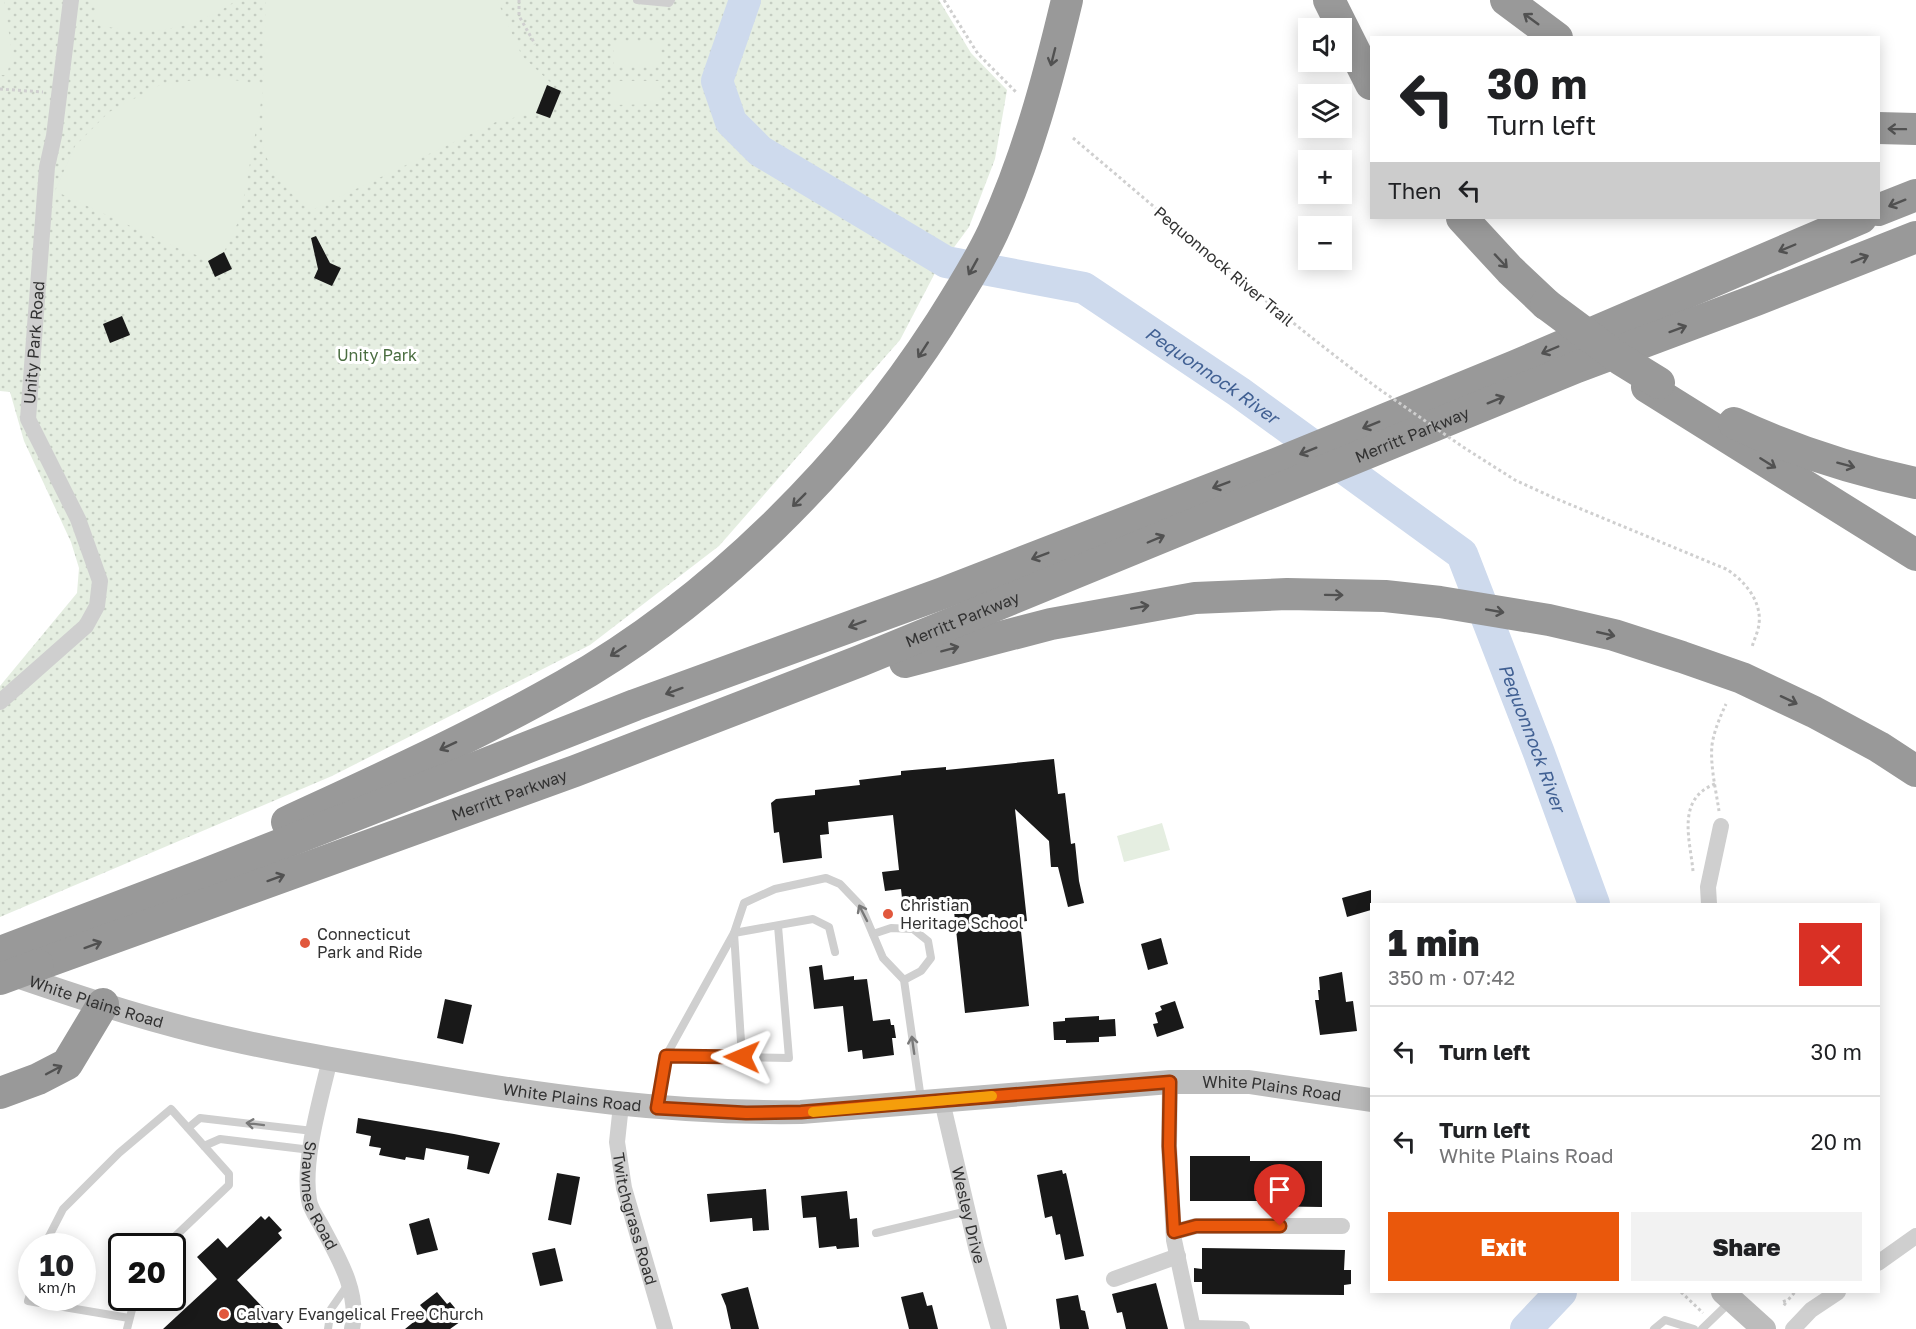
<!DOCTYPE html>
<html lang="en">
<head>
<meta charset="utf-8">
<style>
  body { margin:0; font-family:"Golos Text",sans-serif; background:#f2f2f2; color:#202124; height:100vh; display:flex; flex-direction:column; font-size:22px; white-space:nowrap }
  * { box-sizing:border-box; margin:0 }
  p { font-size:20px; color:#757577 }
  .icon { flex:none; width:33px; height:33px; fill:none; stroke:currentColor; stroke-width:2; stroke-linecap:round; stroke-linejoin:round }
  .map { position:relative; flex:1; overflow:hidden }
  .side { position:absolute; left:1370px; top:903px; width:510px; height:390px; display:flex; flex-direction:column; background:#fff; border-radius:0px; box-shadow:0 3px 15px #0003 }
  .side>* { flex:none }
  .hud { position:absolute; left:1370px; top:36px; width:510px; height:183px; border-radius:0px; box-shadow:0 3px 15px #0003; background:#fff; color:#202124; overflow:hidden }
  .tools { position:absolute; left:1298px; top:18px; display:grid; gap:12px }
  .tools a { display:grid; place-items:center; width:54px; height:54px; border-radius:0px; background:#fff; box-shadow:0 3px 15px #0003; font-size:30px }
  .speed { position:absolute; left:18px; top:1233px; display:flex; gap:12px; font-size:30px; font-weight:700; text-align:center }
  .speed>* { display:grid; place-content:center; width:78px; height:78px; border-radius:50%; background:#fff; box-shadow:0 3px 15px #0003; line-height:1 }
  .speed small { font-size:15px; font-weight:400 }
  .speed .limit { border:3px solid #111; border-radius:9px; background:#fff; color:#111 }
  .pin { position:absolute; display:grid; place-items:center; width:51px; height:51px; color:#fff; margin:-62px -26px; border-radius:50% 50% 50% 0; rotate:-45deg; box-shadow:0 0 6px #0007 }
  .pin .icon { rotate:45deg }
  .me { position:absolute; width:66px; margin:-33px; rotate:271deg; stroke-linejoin:round; filter:drop-shadow(0 0 4px #0008) }
  .turn { display:flex; align-items:center; gap:21px; height:126px; padding:0 18px; font-size:27px }
  .turn .icon { width:78px; height:78px; stroke-width:2.5 }
  .turn b { display:block; font-size:42px; line-height:51px }
  .then { display:flex; align-items:center; height:57px; padding:0 18px; background:#0003; gap:12px; font-size:22px }
  .round { display:grid; place-items:center; flex:none; width:63px; height:63px; border-radius:0px; background:#f2f2f2 }
  .head { display:flex; align-items:center; justify-content:space-between; height:102px; padding:0 18px }
  h1 { font-size:36px; font-weight:800; line-height:45px }
  .action { display:flex; gap:12px; margin-top:auto; padding:12px 18px }
  .action a { flex:1; height:69px; border-radius:0px; background:#ea580c; color:#fff; font-size:24px; font-weight:800; line-height:69px; text-align:center }
  .action a+a { background:#f2f2f2; color:#202124 }
  ul { padding:0; list-style:none }
  li { display:flex; align-items:center; gap:18px; height:90px; padding:0 18px; border-top:2px solid #e0e0e0 }
  li div { flex:1 }
  li b { display:block; font-size:22px }
  li em { font-style:normal }
  .map>svg:first-child { display:block }
  .park { fill:url(#park-dots) }
  .pitch { fill:#e5eee1 }
  .lines { fill:none; stroke-linecap:round; stroke-linejoin:round }
  .river { stroke:#cedaed; stroke-width:32 }
  .building { fill:#191919 }
  .path { stroke:#cfcfcf; stroke-width:3; stroke-dasharray:3 3; stroke-linecap:butt }
  .lane { stroke:#cfcfcf; stroke-width:8 }
  .street { stroke:#cfcfcf; stroke-width:16 }
  .secondary { stroke:#bcbcbc; stroke-width:24 }
  .highway { stroke:#999; stroke-width:32 }
  .path-bridge { stroke:#cfcfcf; stroke-width:3; stroke-dasharray:3 3; stroke-linecap:butt }
  .highway-bridge { stroke:#999; stroke-width:32 }
  .oneway { stroke:#515151 }
  .oneway2 { stroke:#797979 }
  .route-casing { stroke:#983908; stroke-width:15 }
  .route { stroke:#ea580c; stroke-width:10 }
  .slow { stroke:#f59e0b; stroke-width:10 }
  .poi-dot { fill:#e1573c; stroke:#fff; stroke-width:2 }
  .labels { text-anchor:middle; dominant-baseline:central; stroke-width:6; stroke-linejoin:round; paint-order:stroke }
  .street-label { font-size:16px; fill:#323232; stroke:#fff }
  .park-label { font-size:16px; fill:#4a6d40; stroke:#fff }
  .poi-label { font-size:16px; fill:#323232; stroke:#fff; text-anchor:start }
  .water-label { font-size:18px; font-style:italic; fill:#416093; stroke:#fff }
</style>
</head>
<body>
<div class="map">
<svg width="1916" height="1329" viewBox="0 0 1916 1329">
  <defs>
    <pattern id="park-dots" width="8" height="8" patternUnits="userSpaceOnUse" patternTransform="scale(1.5)"><rect width="8" height="8" fill="#e5eee1"/><path d="M2 2h.1M6 6h.1" fill="none" stroke="#c5cdc2" stroke-width="1.8" stroke-linecap="round"/></pattern>
  </defs>
  <rect width="100%" height="100%" fill="#fff"/>
  <path class="park" d="M 0,0 L 939,0 L 971,53 L 1007,90 L 995,159 L 969,227 L 935,273 L 900,340 L 719,546 L 590,645 L 332,776 L 0,917 L 0,686 L 77,593 L 79,568 L 71,542 L 24,441 L 10,392 L 0,391 Z"/>
  <g class="pitch">
    <path d="M 0,0 L 4,0 L 12,53 L 7,75 L 0,75 Z"/>
    <path d="M 97,0 L 237,0 C 209,20 179,30 145,31 C 129,32 110,27 94,24 Z"/>
    <path d="M 266,0 L 497,0 L 522,56 L 551,83 L 536,113 L 498,121 L 310,211 C 289,192 264,168 262,138 C 261,122 265,105 263,91 L 240,218 L 224,252 L 209,259 L 184,251 L 55,191 L 75,146 L 109,112 L 160,85 L 216,77 L 263,85 Z"/>
    <path d="M 614,42 L 660,43 L 660,65 L 614,65 Z"/>
    <path d="M 613,81 L 659,81 L 660,104 L 613,105 Z"/>
    <path d="M 1162,823 L 1170,850 L 1124,862 L 1117,836 Z"/>
  </g>
  <g class="lines">
    <g class="river">
      <path id="s1" d="M 745,0 L 717,81 L 731,122 L 760,151 L 946,262 L 1084,288 L 1239,392 L 1462,554 L 1539,753 L 1594,904"/>
      <path d="M 1526,1329 L 1561,1292"/>
    </g>
  </g>
  <g class="building">
    <path d="M 547,85 L 561,91 L 550,118 L 536,113 Z"/>
    <path d="M 316,236 L 330,263 L 341,268 L 332,286 L 314,278 L 318,269 L 311,238 Z"/>
    <path d="M 224,252 L 232,269 L 215,277 L 208,261 Z"/>
    <path d="M 122,316 L 130,335 L 110,343 L 103,324 Z"/>
    <path d="M 1054,759 L 1058,794 L 1065,793 L 1071,844 L 1075,843 L 1079,881 L 1084,903 L 1068,907 L 1058,867 L 1051,867 L 1049,841 L 1015,809 L 1027,921 L 1020,922 L 1029,1006 L 965,1013 L 953,902 L 903,907 L 901,889 L 885,891 L 882,872 L 899,870 L 893,815 L 828,822 L 829,834 L 820,835 L 822,858 L 783,863 L 779,832 L 774,833 L 771,803 L 776,799 L 815,795 L 815,790 L 860,785 L 859,780 L 901,775 L 901,771 L 946,767 L 946,770 Z"/>
    <path d="M 1371,890 L 1371,910 L 1347,917 L 1342,898 Z"/>
    <path d="M 1161,938 L 1168,964 L 1148,970 L 1141,944 Z"/>
    <path d="M 822,965 L 824,980 L 854,976 L 854,980 L 867,979 L 873,1021 L 890,1019 L 891,1025 L 894,1025 L 896,1038 L 892,1038 L 894,1055 L 863,1059 L 862,1050 L 848,1052 L 843,1006 L 814,1009 L 809,967 Z"/>
    <path d="M 1342,972 L 1346,1002 L 1353,1001 L 1357,1031 L 1320,1035 L 1315,1000 L 1319,1000 L 1318,990 L 1320,990 L 1319,977 Z"/>
    <path d="M 445,999 L 472,1005 L 463,1044 L 437,1038 Z"/>
    <path d="M 1175,1001 L 1184,1028 L 1157,1037 L 1153,1024 L 1158,1023 L 1155,1013 L 1162,1010 L 1160,1006 Z"/>
    <path d="M 1099,1016 L 1099,1020 L 1115,1019 L 1116,1036 L 1099,1037 L 1099,1042 L 1066,1043 L 1066,1040 L 1054,1040 L 1053,1022 L 1065,1021 L 1065,1018 Z"/>
    <path d="M 358,1118 L 454,1134 L 500,1143 L 489,1174 L 467,1169 L 469,1156 L 426,1148 L 424,1160 L 406,1157 L 405,1160 L 379,1155 L 381,1148 L 369,1146 L 371,1136 L 356,1133 Z"/>
    <path d="M 1190,1156 L 1250,1156 L 1250,1161 L 1322,1161 L 1322,1207 L 1262,1206 L 1262,1201 L 1190,1201 Z"/>
    <path d="M 1062,1170 L 1063,1174 L 1066,1173 L 1070,1191 L 1084,1256 L 1065,1260 L 1060,1234 L 1056,1235 L 1052,1216 L 1045,1218 L 1037,1175 Z"/>
    <path d="M 557,1173 L 580,1177 L 571,1225 L 548,1220 Z"/>
    <path d="M 766,1189 L 769,1230 L 753,1231 L 752,1218 L 710,1222 L 707,1194 Z"/>
    <path d="M 847,1191 L 850,1219 L 857,1218 L 859,1247 L 837,1249 L 836,1246 L 819,1248 L 816,1217 L 803,1218 L 801,1196 Z"/>
    <path d="M 261,1216 L 265,1220 L 269,1216 L 282,1230 L 278,1233 L 282,1238 L 237,1280 L 283,1329 L 163,1329 L 217,1279 L 197,1257 L 218,1238 L 227,1248 Z"/>
    <path d="M 429,1218 L 438,1250 L 417,1255 L 409,1224 Z"/>
    <path d="M 555,1248 L 563,1281 L 540,1286 L 532,1253 Z"/>
    <path d="M 1202,1248 L 1345,1250 L 1344,1270 L 1351,1270 L 1351,1284 L 1344,1285 L 1344,1295 L 1202,1294 L 1202,1282 L 1194,1282 L 1194,1268 L 1202,1269 Z"/>
    <path d="M 1156,1283 L 1168,1329 L 1126,1329 L 1122,1312 L 1117,1313 L 1112,1294 Z"/>
    <path d="M 748,1287 L 759,1329 L 731,1329 L 726,1306 L 721,1294 Z"/>
    <path d="M 437,1292 L 447,1304 L 450,1302 L 464,1319 L 450,1329 L 405,1329 L 426,1312 L 420,1305 Z"/>
    <path d="M 923,1292 L 927,1306 L 932,1305 L 938,1329 L 909,1329 L 901,1297 Z"/>
    <path d="M 1078,1295 L 1081,1310 L 1085,1311 L 1089,1329 L 1060,1329 L 1056,1299 Z"/>
  </g>
  <g class="lines">
    <g class="path">
      <path d="M 519,0 L 519,16 L 535,44"/>
      <path d="M 944,0 L 978,54 L 1016,92"/>
      <path d="M 0,89 L 43,92"/>
      <path d="M 1073,138 C 1174,223 1273,311 1379,389"/>
      <path d="M 1463,447 L 1515,480 L 1552,497 L 1726,569 C 1744,580 1762,601 1759,624 C 1758,632 1754,640 1752,647"/>
      <path d="M 1719,811 C 1716,790 1710,766 1712,745 C 1714,731 1720,717 1726,704"/>
      <path d="M 1693,871 C 1690,839 1676,799 1715,784"/>
      <path d="M 1681,1292 L 1703,1313"/>
      <path d="M 1786,1305 L 1782,1302 L 1788,1300 L 1795,1292"/>
    </g>
    <g class="lane">
      <path d="M 637,0 L 669,3 L 671,0"/>
      <path d="M 873,934 L 891,928 L 913,929 L 928,941 L 931,958 L 921,971 L 904,980"/>
      <path d="M 666,1056 L 789,1058 L 778,926"/>
      <path d="M 742,1057 L 734,933 L 744,903 L 775,889 L 826,878 L 840,884 L 861,906 L 883,958 L 904,980 L 921,1099"/>
      <path d="M 657,1106 L 666,1056 L 734,933 L 813,919 L 829,927 L 835,952"/>
      <path d="M 188,1128 L 200,1118 L 313,1131"/>
      <path d="M 204,1146 L 220,1139 L 311,1150"/>
      <path d="M 876,1233 L 968,1211"/>
      <path d="M 44,1246 L 63,1209 L 119,1153 L 171,1109 L 229,1174 L 229,1185 L 165,1246"/>
      <path d="M 32,1288 L 28,1301 L 129,1318"/>
      <path d="M 127,1329 L 135,1298"/>
      <path d="M 328,1329 L 331,1309 L 349,1283"/>
      <path d="M 1654,1329 L 1665,1320 L 1694,1329"/>
      <path d="M 1702,1329 L 1730,1302"/>
    </g>
    <g class="street">
      <path id="s2" d="M 0,702 L 86,626 L 97,606 L 100,581 L 78,519 L 28,419 L 47,167 L 54,136 L 71,0"/>
      <path d="M 1709,904 L 1708,887 L 1721,826"/>
      <path id="s3" d="M 330,1059 C 321,1098 302,1161 309,1200 C 310,1208 317,1218 321,1225 C 338,1257 360,1292 352,1329"/>
      <path d="M 1170,1082 L 1169,1146 L 1174,1240 L 1193,1329"/>
      <path id="s4" d="M 942,1101 L 976,1247 L 999,1329"/>
      <path id="s5" d="M 621,1105 L 617,1142 L 624,1188 L 665,1329"/>
      <path d="M 1174,1232 L 1196,1226 L 1342,1226"/>
      <path d="M 1878,1263 L 1916,1236"/>
      <path d="M 1114,1279 L 1178,1256"/>
      <path d="M 1193,1328 L 1242,1329"/>
      <path d="M 1793,1329 L 1811,1310 L 1838,1292"/>
    </g>
    <g class="secondary">
      <path id="s6" d="M 5,972 C 69,994 134,1016 200,1032 C 273,1050 348,1062 423,1075 C 548,1097 673,1114 801,1112 L 1170,1082 L 1249,1082 L 1371,1100"/>
      <path d="M 1723,1292 L 1764,1329"/>
    </g>
    <g class="highway">
      <path d="M 1329,0 L 1371,84"/>
      <path d="M 1506,0 L 1557,38"/>
      <path d="M 1878,128 L 1916,129"/>
      <path d="M 1878,210 L 1916,195"/>
      <path d="M 1462,218 L 1510,270 L 1546,304"/>
      <path d="M 1647,387 L 1916,555"/>
      <path d="M 1734,423 C 1792,450 1853,470 1916,483"/>
      <path d="M 905,662 L 1051,624 L 1195,598 L 1287,594 L 1385,596 L 1440,602 L 1549,620 L 1614,635 L 1682,657 L 1742,678 L 1814,712 L 1879,747 L 1916,771"/>
      <path d="M 287,822 C 380,779 475,736 565,685 C 712,602 848,466 939,325 C 958,295 978,264 993,232 C 1027,158 1048,80 1067,0"/>
      <path d="M 0,952 L 203,875 L 635,705 L 943,593 L 1276,464 L 1515,366 L 1861,218"/>
      <path id="s7" d="M 38,965 L 575,771 L 860,661 L 1577,367 L 1756,300 L 1916,237"/>
      <path d="M 0,1093 L 38,1079 L 67,1064 L 103,1004"/>
    </g>
    <path class="path-bridge" d="M 1379,389 L 1463,447"/>
    <g class="highway-bridge">
      <path d="M 1546,304 L 1620,359 L 1659,383"/>
      <path d="M 0,979 L 38,965"/>
    </g>
  </g>
  <defs><path id="oneway-shaft" d="M-6 0H5M1.5-3L5.5 0L1.5 3" fill="none" stroke-width="1.6" stroke-linecap="round" stroke-linejoin="round" transform="scale(1.5)"/></defs>
  <g class="oneway">
    <use href="#oneway-shaft" transform="translate(1531 19) rotate(-144)"/>
    <use href="#oneway-shaft" transform="translate(1053 57) rotate(104)"/>
    <use href="#oneway-shaft" transform="translate(1897 129) rotate(-179)"/>
    <use href="#oneway-shaft" transform="translate(1897 203) rotate(158)"/>
    <use href="#oneway-shaft" transform="translate(1787 248) rotate(157)"/>
    <use href="#oneway-shaft" transform="translate(1860 259) rotate(-22)"/>
    <use href="#oneway-shaft" transform="translate(1501 261) rotate(47)"/>
    <use href="#oneway-shaft" transform="translate(973 267) rotate(119)"/>
    <use href="#oneway-shaft" transform="translate(1678 329) rotate(-20)"/>
    <use href="#oneway-shaft" transform="translate(923 350) rotate(123)"/>
    <use href="#oneway-shaft" transform="translate(1550 350) rotate(157)"/>
    <use href="#oneway-shaft" transform="translate(1496 400) rotate(-22)"/>
    <use href="#oneway-shaft" transform="translate(1371 425) rotate(158)"/>
    <use href="#oneway-shaft" transform="translate(1308 451) rotate(158)"/>
    <use href="#oneway-shaft" transform="translate(1768 463) rotate(32)"/>
    <use href="#oneway-shaft" transform="translate(1846 465) rotate(15)"/>
    <use href="#oneway-shaft" transform="translate(1221 485) rotate(159)"/>
    <use href="#oneway-shaft" transform="translate(799 500) rotate(135)"/>
    <use href="#oneway-shaft" transform="translate(1156 539) rotate(-23)"/>
    <use href="#oneway-shaft" transform="translate(1040 556) rotate(159)"/>
    <use href="#oneway-shaft" transform="translate(1334 595) rotate(1)"/>
    <use href="#oneway-shaft" transform="translate(1140 607) rotate(-10)"/>
    <use href="#oneway-shaft" transform="translate(1495 611) rotate(10)"/>
    <use href="#oneway-shaft" transform="translate(857 624) rotate(160)"/>
    <use href="#oneway-shaft" transform="translate(1606 634) rotate(13)"/>
    <use href="#oneway-shaft" transform="translate(950 649) rotate(-15)"/>
    <use href="#oneway-shaft" transform="translate(618 651) rotate(147)"/>
    <use href="#oneway-shaft" transform="translate(674 691) rotate(160)"/>
    <use href="#oneway-shaft" transform="translate(1789 700) rotate(25)"/>
    <use href="#oneway-shaft" transform="translate(448 746) rotate(155)"/>
    <use href="#oneway-shaft" transform="translate(276 878) rotate(-20)"/>
    <use href="#oneway-shaft" transform="translate(93 945) rotate(-20)"/>
    <use href="#oneway-shaft" transform="translate(54 1070) rotate(-28)"/>
  </g>
  <g class="oneway2">
    <use href="#oneway-shaft" transform="translate(863 913) rotate(-117)"/>
    <use href="#oneway-shaft" transform="translate(913 1045) rotate(-98)"/>
    <use href="#oneway-shaft" transform="translate(255 1124) rotate(-173)"/>
  </g>
  <g class="lines">
    <defs>
      <path id="route" d="M 742,1057 L 666,1056 L 657,1108 L 746,1113 L 801,1112 L 1170,1082 L 1169,1146 L 1174,1232 L 1196,1226 L 1280,1226"/>
    </defs>
    <use href="#route" class="route-casing"/>
    <use href="#route" class="route"/>
    <path class="slow" d="M 813,1112 L 992,1096"/>
  </g>
  <g class="poi-dot">
    <circle cx="888" cy="914" r="6"/>
    <circle cx="305" cy="943" r="6"/>
    <circle cx="224" cy="1314" r="6"/>
  </g>
  <g class="labels">
    <g class="street-label">
      <text transform="translate(1224 266) rotate(40)">Pequonnock River Trail</text>
      <text stroke="none"><textPath href="#s2" startOffset="417">Unity Park Road</textPath></text>
      <text stroke="none"><textPath href="#s7" startOffset="1473">Merritt Parkway</textPath></text>
      <text stroke="none"><textPath href="#s7" startOffset="987">Merritt Parkway</textPath></text>
      <text stroke="none"><textPath href="#s7" startOffset="501">Merritt Parkway</textPath></text>
      <text stroke="none"><textPath href="#s6" startOffset="96">White Plains Road</textPath></text>
      <text stroke="none"><textPath href="#s6" startOffset="1284">White Plains Road</textPath></text>
      <text stroke="none"><textPath href="#s6" startOffset="582">White Plains Road</textPath></text>
      <text stroke="none"><textPath href="#s3" startOffset="141">Shawnee Road</textPath></text>
      <text stroke="none"><textPath href="#s4" startOffset="117">Wesley Drive</textPath></text>
      <text stroke="none"><textPath href="#s5" startOffset="116">Twitchgrass Road</textPath></text>
    </g>
    <g class="park-label">
      <text x="377" y="355">Unity Park</text>
    </g>
    <g class="poi-label">
      <text x="900" y="905">Christian<tspan x="900" dy="18">Heritage School</tspan></text>
      <text x="317" y="934">Connecticut<tspan x="317" dy="18">Park and Ride</tspan></text>
      <text x="236" y="1314">Calvary Evangelical Free Church</text>
    </g>
    <g class="water-label">
      <text stroke="none"><textPath href="#s1" startOffset="682">Pequonnock River</textPath></text>
      <text stroke="none"><textPath href="#s1" startOffset="1186">Pequonnock River</textPath></text>
    </g>
  </g>
</svg>
<div class="tools">
<a><svg class="icon" aria-label="sound" viewBox="0 0 24 24"><path d="M4 9h4l5-4v14l-5-4H4zM17 9q2 3 0 6"/></svg></a>
<a><svg class="icon" aria-label="layers" viewBox="0 0 24 24"><path d="M12 4l9 5-9 5-9-5zM3 14l9 5 9-5"/></svg></a>
<a>+</a>
<a>−</a>
</div>
<div class="speed"><div>10<small>km/h</small></div><div class="limit">20</div></div>
<div class="pin" style="left:1280px;top:1226px;background:#d93025"><svg class="icon" aria-label="arrive" viewBox="0 0 24 24"><path d="M6 21V4h12l-3 4 3 4H6"/></svg></div>
<svg class="me" style="left:742px;top:1057px" viewBox="-20 -20 40 40"><path d="M0-17L14 15 0 8-14 15z" fill="#ea580c" stroke="#fff" stroke-width="4"/></svg>
<div class="hud">
<div class="turn"><svg class="icon" aria-label="left" viewBox="0 0 24 24"><path d="M17 20v-9H6M10 6l-5 5 5 5"/></svg><div><b>30 m</b>Turn left</div></div>
<div class="then">Then<svg class="icon" aria-label="left" viewBox="0 0 24 24"><path d="M17 20v-9H6M10 6l-5 5 5 5"/></svg></div>
</div>
<section class="side">
<div class="head"><div><h1>1 min</h1><p>350 m · 07:42</p></div><a class="round" style="background:#d93025;color:#fff"><svg class="icon" aria-label="close" viewBox="0 0 24 24"><path d="M6 6l12 12M18 6L6 18"/></svg></a></div>
<ul>
<li><svg class="icon" aria-label="left" viewBox="0 0 24 24"><path d="M17 20v-9H6M10 6l-5 5 5 5"/></svg><div><b>Turn left</b></div><em>30 m</em></li>
<li><svg class="icon" aria-label="left" viewBox="0 0 24 24"><path d="M17 20v-9H6M10 6l-5 5 5 5"/></svg><div><b>Turn left</b><p>White Plains Road</p></div><em>20 m</em></li>
</ul>
<div class="action"><a>Exit</a><a>Share</a></div>
</section>
</div>
</body>
</html>
